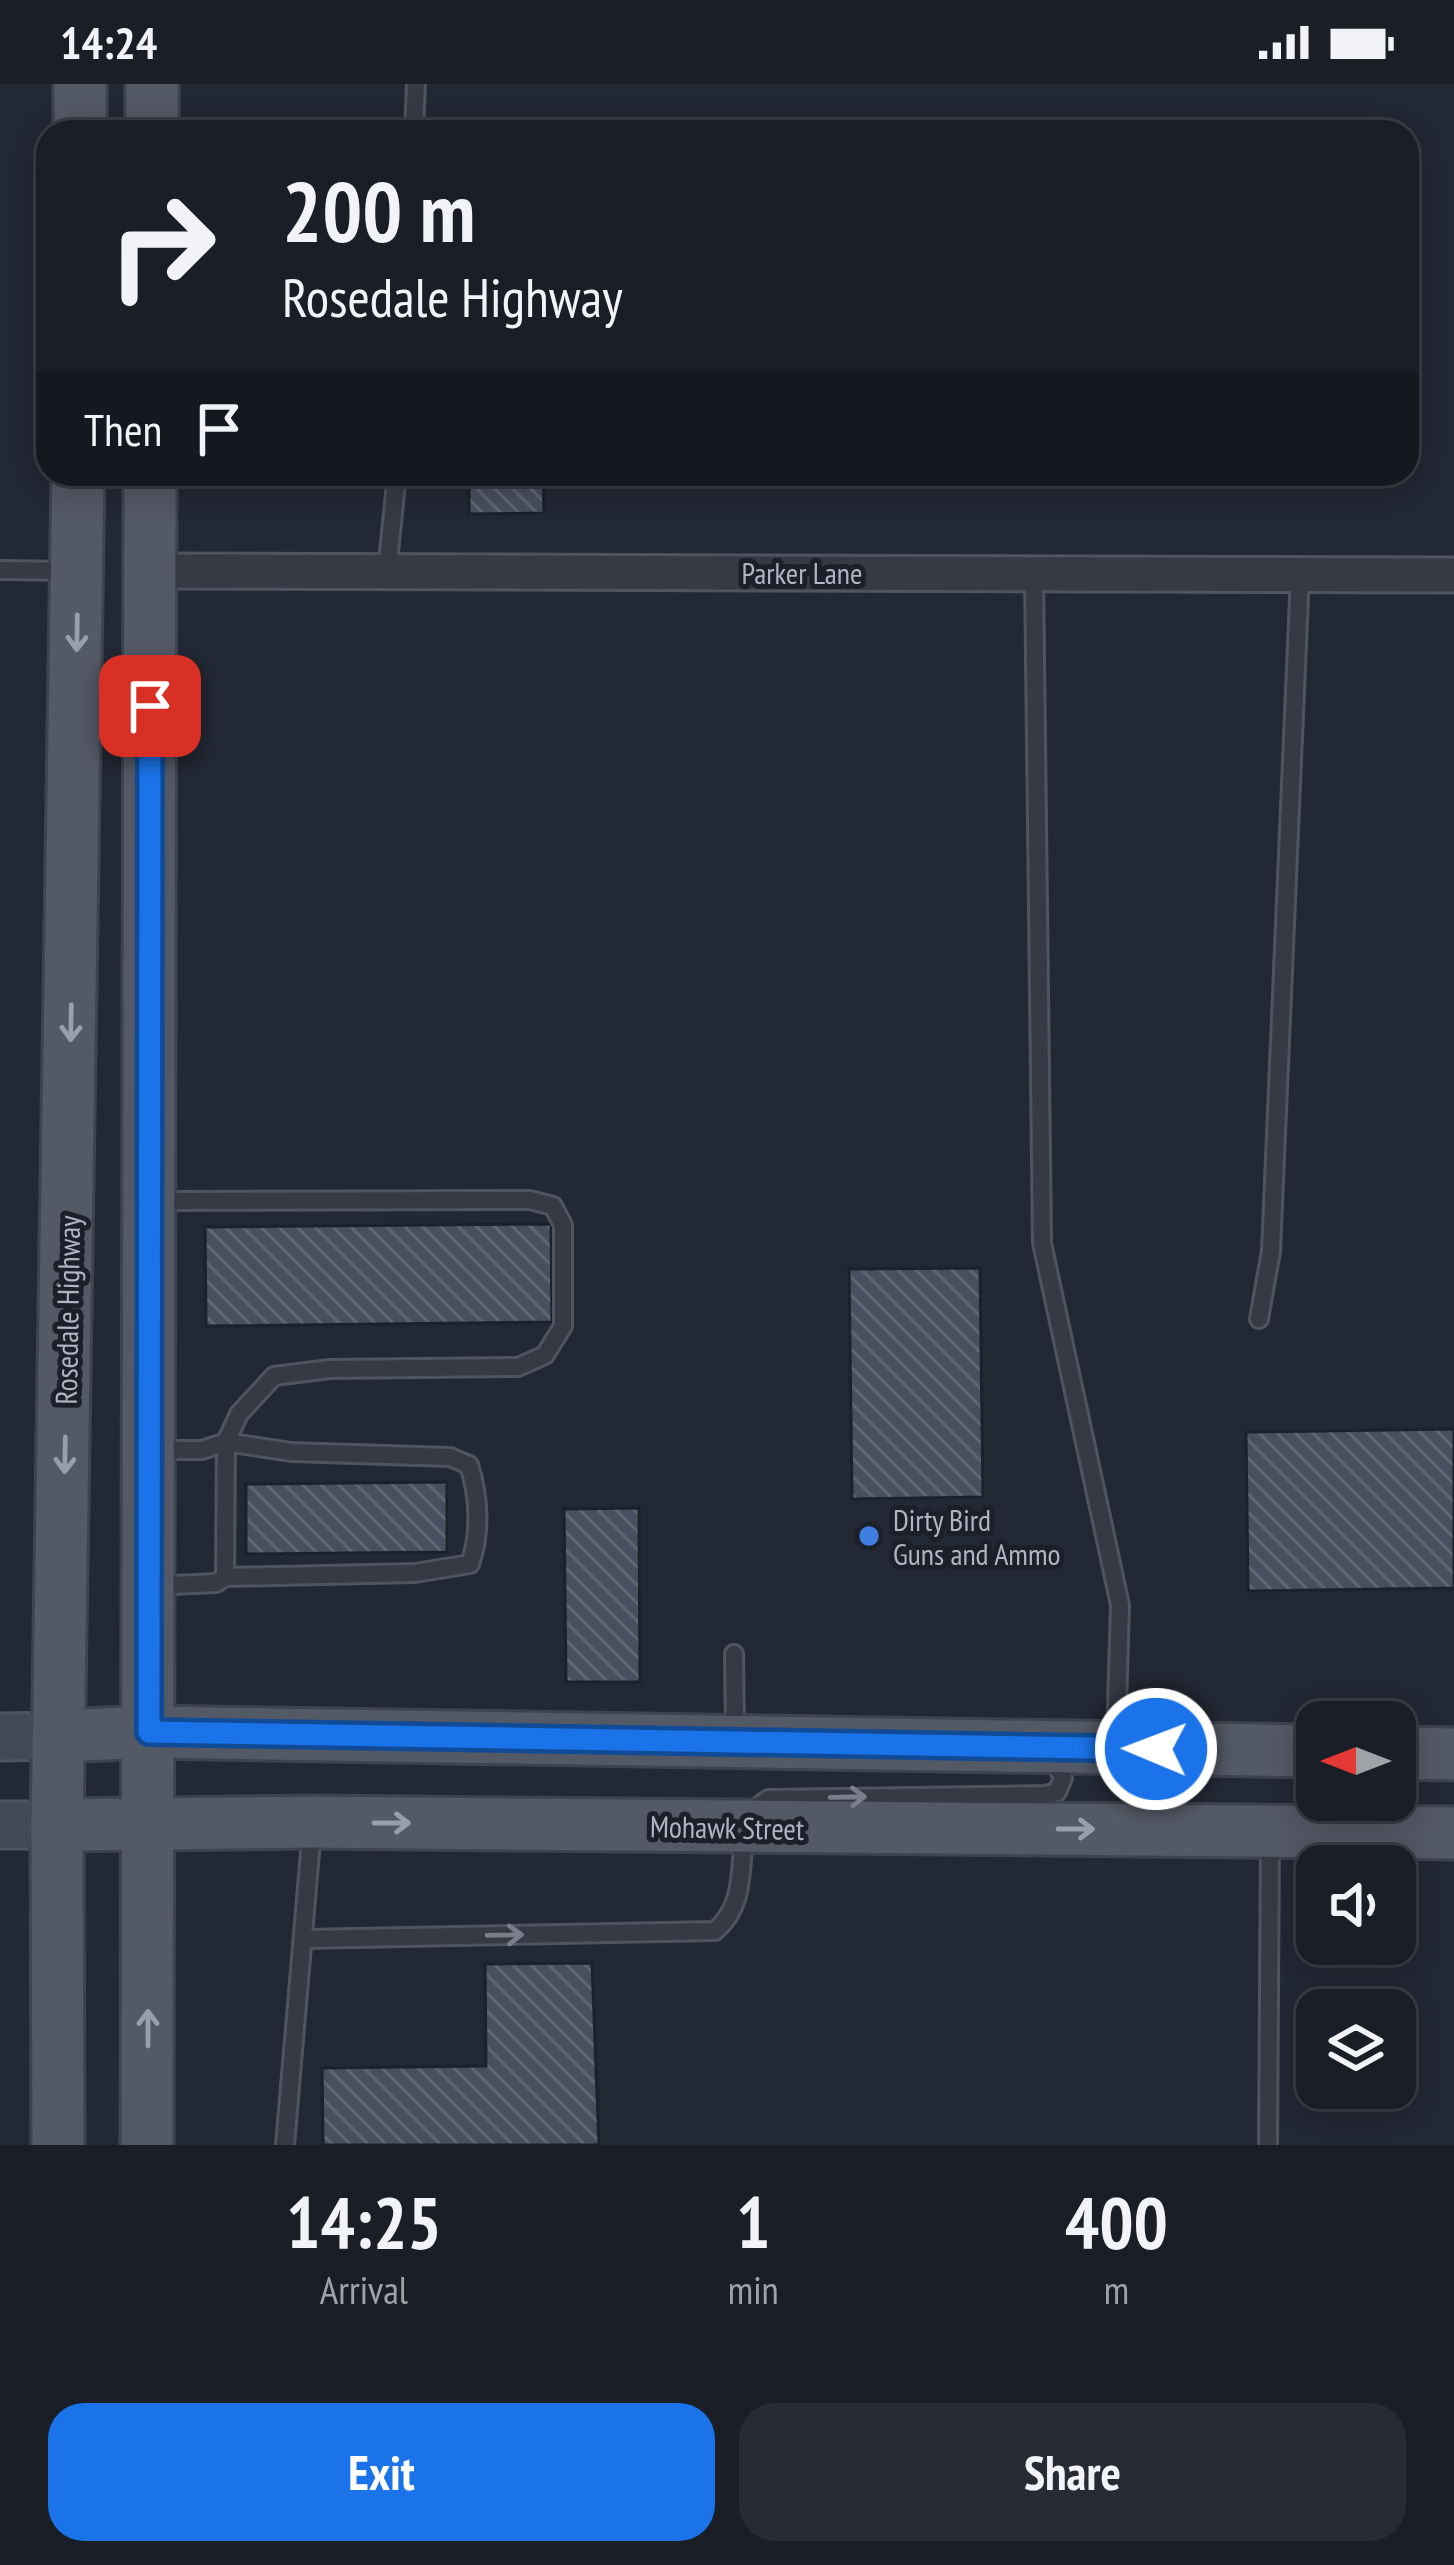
<!DOCTYPE html>
<html lang="en">
<head>
<meta charset="utf-8">
<style>
  body { margin:0; font-family:"PT Sans Narrow",sans-serif; background:#272b33; color:#f1f3f6; height:100vh; display:flex; flex-direction:column; font-size:45px; white-space:nowrap }
  * { box-sizing:border-box; margin:0 }
  p { font-size:39px; color:#9fa2a7 }
  .icon { flex:none; width:66px; height:66px; fill:none; stroke:currentColor; stroke-width:2; stroke-linecap:round; stroke-linejoin:round }
  .map { position:relative; height:2061px; overflow:hidden }
  .side { display:flex; flex-direction:column; background:#1a1e27; flex:1 }
  .side>* { flex:none }
  .banner { position:absolute; left:36px; top:36px; width:1383px; height:366px; border-radius:36px; box-shadow:0 6px 30px #0003,0 0 0 3px #383c44; background:#1a1e27; color:#f1f3f6; overflow:hidden }
  .needle { width:78px; rotate:270deg }
  .buttons { position:absolute; left:1296px; top:1617px; display:grid; gap:24px }
  .buttons a { display:grid; place-items:center; width:120px; height:120px; border-radius:24px; background:#1a1e27; box-shadow:0 6px 30px #0003,0 0 0 3px #383c44; font-size:60px }
  .pin { position:absolute; display:grid; place-items:center; width:102px; height:102px; color:#fff; margin:-51px; border-radius:24px; box-shadow:0 6px 18px #0006 }
  .me { position:absolute; width:132px; margin:-66px; rotate:271deg; stroke-linejoin:round; filter:drop-shadow(0 0 9px #0008) }
  .turn { display:flex; align-items:center; gap:42px; height:252px; padding:0 48px; font-size:54px }
  .turn .icon { width:156px; height:156px; stroke-width:2.5 }
  .turn b { display:block; font-size:84px; line-height:102px }
  .then { display:flex; align-items:center; height:114px; padding:0 48px; background:#0003; gap:24px; font-size:45px }
  .eta { display:flex; justify-content:space-evenly; align-items:center; height:204px; text-align:center }
  .eta b { font-size:72px; font-weight:600; line-height:84px }
  .button { display:flex; gap:24px; margin-top:auto; padding:24px 48px }
  .button a { flex:1; height:138px; border-radius:36px; background:#1a73e8; color:#fff; font-size:48px; font-weight:600; line-height:138px; text-align:center }
  .button a+a { background:#272b33; color:#f1f3f6 }
  .status { display:flex; justify-content:space-between; align-items:center; height:84px; padding:0 60px; background:#1a1e27; direction:ltr }
  .status svg { height:33px; fill:currentColor }
  .map>svg:first-child { display:block }
  .building { fill:url(#building-back-hatch); stroke:#1c222c; stroke-width:3 }
  .lines { fill:none; stroke-linecap:round; stroke-linejoin:round }
  .service-casing { stroke:#4f5560; stroke-width:22 }
  .minor-casing { stroke:#4f5560; stroke-width:39 }
  .secondary-casing { stroke:#4f5560; stroke-width:51 }
  .primary-casing { stroke:#3e444f; stroke-width:57 }
  .service { stroke:#353a45; stroke-width:16 }
  .minor { stroke:#353a45; stroke-width:33 }
  .secondary { stroke:#434958; stroke-width:45 }
  .primary { stroke:#535965; stroke-width:51 }
  .oneway { stroke:#989eab }
  .oneway2 { stroke:#787e8a }
  .route-casing { stroke:#114b97; stroke-width:30 }
  .route { stroke:#1a73e8; stroke-width:21 }
  .shop-dot { fill:#3f7fe0; stroke:#1b202a; stroke-width:4.5 }
  .labels { text-anchor:middle; dominant-baseline:central; stroke-width:10; stroke-linejoin:round; paint-order:stroke }
  .street-label { font-size:30px; fill:#afb5c2; stroke:#1b202a }
  .poi-label { font-size:30px; fill:#afb5c2; stroke:#1b202a; text-anchor:start }
</style>
</head>
<body>
<div class="status"><b>14:24</b><svg viewBox="0 0 49 12"><path d="M0 12V9h3v3zM5 12V6h3v6zM10 12V3h3v9zM15 12V0h3v12zM26 1h20v11H26zM47 4h2v5h-2z"/></svg></div>
<div class="map">
<svg width="1454" height="2061" viewBox="0 0 1454 2061">
  <defs>
    <pattern id="building-back-hatch" width="6" height="6" patternUnits="userSpaceOnUse" patternTransform="scale(3)"><rect width="6" height="6" fill="#484f5e"/><path d="M-1 5l2 2M0 0l6 6M5-1l2 2" fill="none" stroke="#606673"/></pattern>
  </defs>
  <rect width="100%" height="100%" fill="#222834"/>
  <g class="building">
    <path d="M 469,390 L 543,390 L 544,429 L 469,430 Z"/>
    <path d="M 551,1140 L 552,1238 L 206,1242 L 205,1143 Z"/>
    <path d="M 980,1184 L 983,1413 L 852,1415 L 849,1185 Z"/>
    <path d="M 1454,1345 L 1454,1504 L 1248,1507 L 1246,1348 Z"/>
    <path d="M 447,1398 L 447,1468 L 246,1470 L 246,1400 Z"/>
    <path d="M 639,1424 L 640,1598 L 566,1598 L 564,1425 Z"/>
    <path d="M 592,1879 L 599,2061 L 323,2061 L 322,1984 L 486,1982 L 485,1880 Z"/>
  </g>
  <g class="lines">
    <defs>
      <g id="service">
        <path d="M 414,48 L 416,0"/>
        <path d="M 0,486 L 71,487"/>
        <path d="M 387,487 L 397,390"/>
        <path d="M 1034,489 L 1042,1159 L 1120,1521 L 1116,1657"/>
        <path d="M 156,1117 L 530,1116 L 553,1122 L 563,1141 L 563,1242 L 545,1271 L 518,1283 L 330,1285 L 274,1292 L 239,1330 L 226,1358 L 202,1366 L 156,1366"/>
        <path d="M 1259,1235 L 1271,1167 L 1300,490"/>
        <path d="M 152,1502 L 216,1499 L 225,1493 L 226,1358 L 291,1368 L 450,1373 L 469,1381 C 479,1412 481,1449 470,1480 L 415,1489 L 225,1493"/>
        <path d="M 734,1570 L 735,1650"/>
        <path d="M 304,1855 L 715,1847 C 762,1807 722,1741 769,1715 L 1045,1711 L 1057,1708 L 1063,1694 L 1051,1670"/>
        <path d="M 285,2061 L 312,1745"/>
        <path d="M 1268,2061 L 1270,1754"/>
      </g>
      <path id="minor" d="M 150,487 L 1454,491"/>
      <g id="secondary">
        <path d="M 0,1653 L 61,1652"/>
        <path d="M 0,1741 L 57,1741"/>
      </g>
      <g id="primary">
        <path d="M 80,48 L 80,0"/>
        <path d="M 152,48 L 152,0"/>
        <path d="M 61,1652 L 149,1648 L 1317,1667"/>
        <path d="M 1395,1669 L 1454,1670"/>
        <path d="M 57,1741 L 313,1738 L 1454,1749"/>
        <path d="M 58,2061 L 57,1741 L 78,390"/>
        <path d="M 147,2061 L 150,390"/>
      </g>
    </defs>
    <use href="#service" class="service-casing"/>
    <use href="#minor" class="minor-casing"/>
    <use href="#secondary" class="secondary-casing"/>
    <use href="#primary" class="primary-casing"/>
    <use href="#service" class="service"/>
    <use href="#minor" class="minor"/>
    <use href="#secondary" class="secondary"/>
    <use href="#primary" class="primary"/>
  </g>
  <defs><path id="oneway-shaft" d="M-6 0H5M1.5-3L5.5 0L1.5 3" fill="none" stroke-width="1.6" stroke-linecap="round" stroke-linejoin="round" transform="scale(3)"/></defs>
  <g class="oneway">
    <use href="#oneway-shaft" transform="translate(77 549) rotate(91)"/>
    <use href="#oneway-shaft" transform="translate(71 939) rotate(91)"/>
    <use href="#oneway-shaft" transform="translate(65 1371) rotate(91)"/>
    <use href="#oneway-shaft" transform="translate(392 1739)"/>
    <use href="#oneway-shaft" transform="translate(1076 1745)"/>
    <use href="#oneway-shaft" transform="translate(148 1944) rotate(-90)"/>
  </g>
  <g class="oneway2">
    <use href="#oneway-shaft" transform="translate(848 1713) rotate(-1)"/>
    <use href="#oneway-shaft" transform="translate(505 1851) rotate(-1)"/>
  </g>
  <g class="lines">
    <defs>
      <path id="route" d="M 150,622 L 149,1648 L 1156,1665"/>
    </defs>
    <use href="#route" class="route-casing"/>
    <use href="#route" class="route"/>
  </g>
  <circle class="shop-dot" cx="869" cy="1452" r="12"/>
  <g class="labels">
    <g class="street-label">
      <text x="802" y="488">Parker Lane</text>
      <text transform="translate(67 1226) rotate(-89)">Rosedale Highway</text>
      <text transform="translate(727 1743) rotate(1)">Mohawk Street</text>
    </g>
    <g class="poi-label">
      <text x="893" y="1435">Dirty Bird<tspan x="893" dy="34">Guns and Ammo</tspan></text>
    </g>
  </g>
</svg>
<div class="buttons">
<a><svg class="needle" viewBox="-14 -14 28 28"><path d="M0-13l5 13h-10z" fill="#e53935"/><path d="M0 13l5-13h-10z" fill="#9fa2a7"/></svg></a>
<a><svg class="icon" aria-label="sound" viewBox="0 0 24 24"><path d="M4 9h4l5-4v14l-5-4H4zM17 9q2 3 0 6"/></svg></a>
<a><svg class="icon" aria-label="layers" viewBox="0 0 24 24"><path d="M12 4l9 5-9 5-9-5zM3 14l9 5 9-5"/></svg></a>
</div>
<div class="pin" style="left:150px;top:622px;background:#d93025"><svg class="icon" aria-label="arrive" viewBox="0 0 24 24"><path d="M6 21V4h12l-3 4 3 4H6"/></svg></div>
<svg class="me" style="left:1156px;top:1665px" viewBox="-20 -20 40 40"><circle r="17" fill="#1a73e8" stroke="#fff" stroke-width="3"/><path d="M0-11L8 9 0 5-8 9z" fill="#fff"/></svg>
<div class="banner">
<div class="turn"><svg class="icon" aria-label="right" viewBox="0 0 24 24"><path d="M7 20v-9h11M14 6l5 5-5 5"/></svg><div><b>200 m</b>Rosedale Highway</div></div>
<div class="then">Then<svg class="icon" aria-label="arrive" viewBox="0 0 24 24"><path d="M6 21V4h12l-3 4 3 4H6"/></svg></div>
</div>
</div>
<section class="side">
<div class="eta">
<div><b>14:25</b><p>Arrival</p></div>
<div><b>1</b><p>min</p></div>
<div><b>400</b><p>m</p></div>
</div>
<div class="button"><a>Exit</a><a>Share</a></div>
</section>
</body>
</html>
